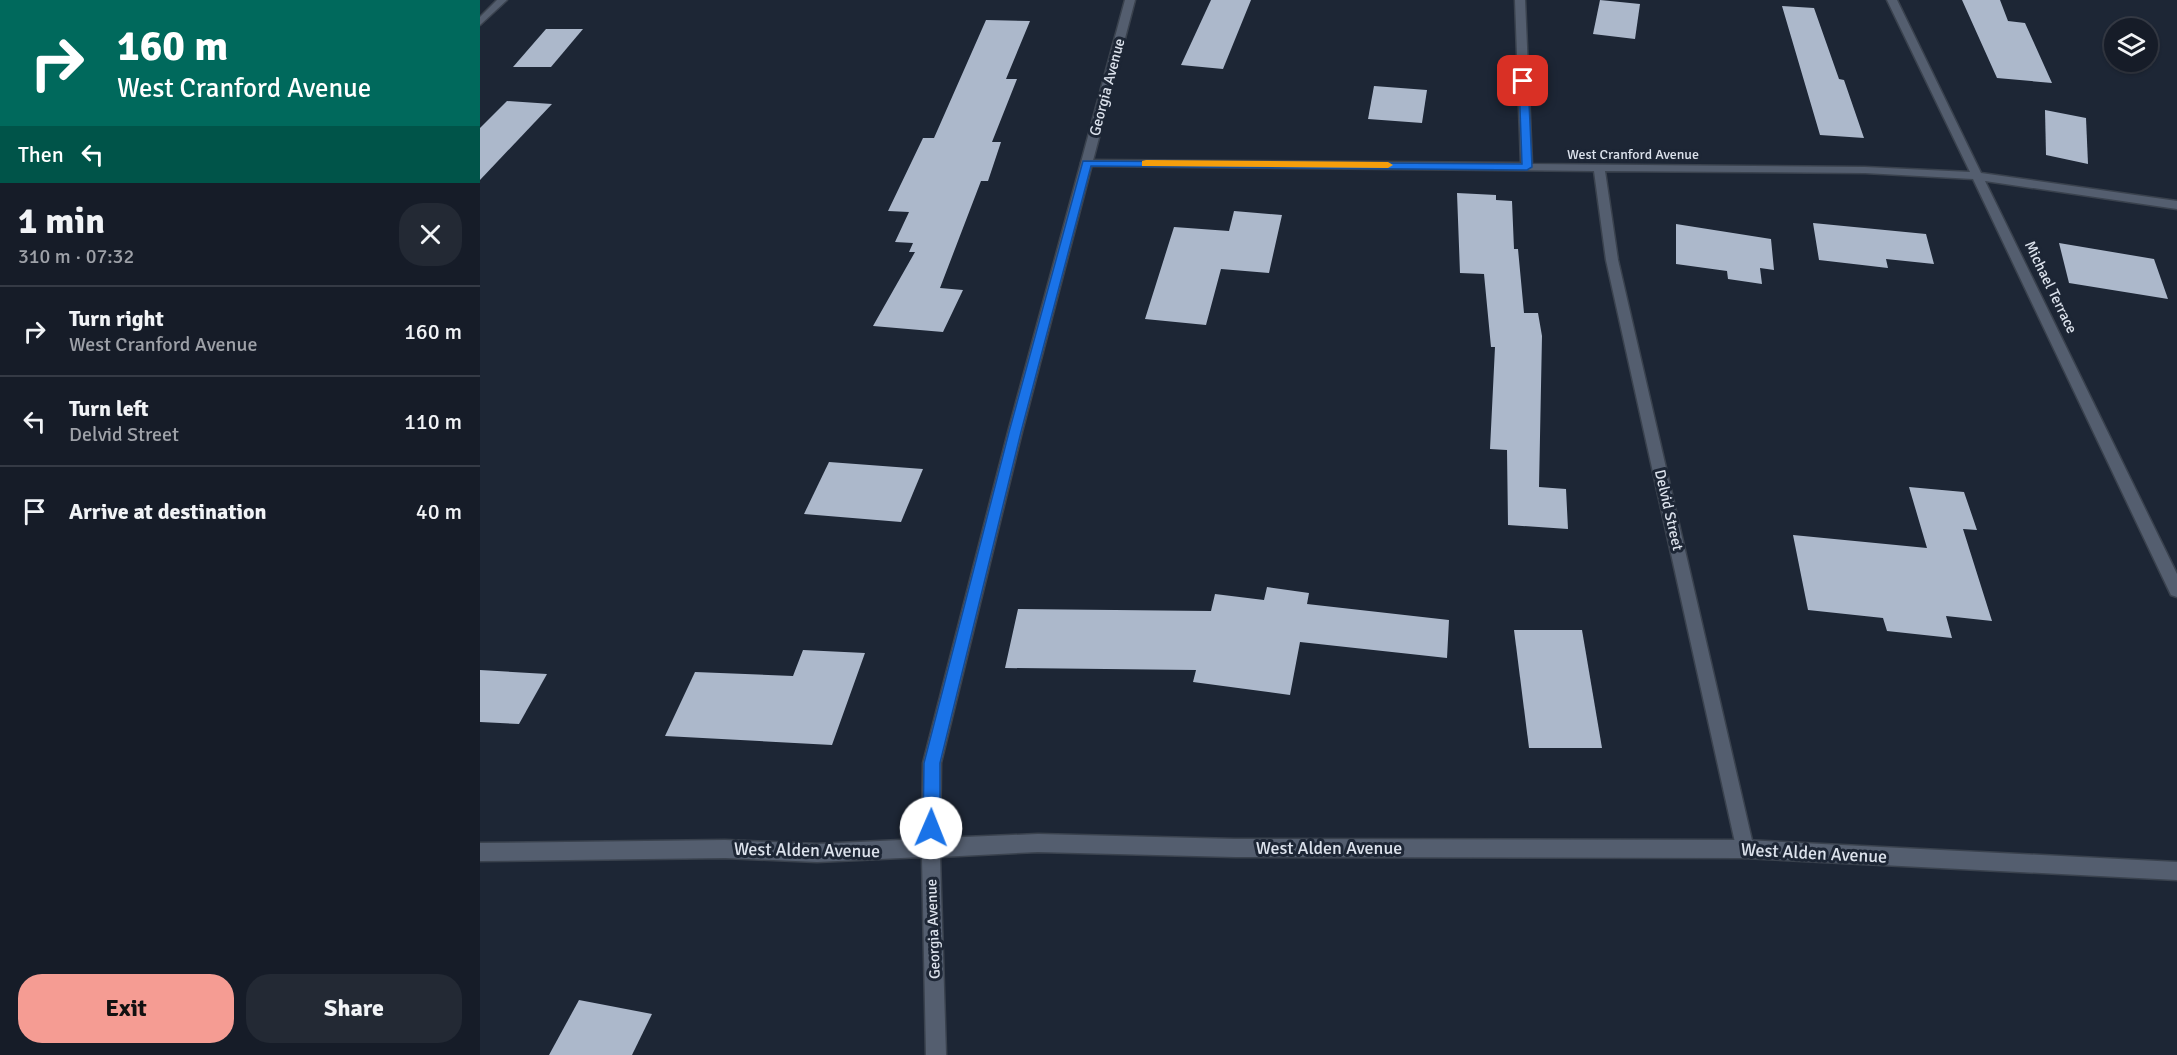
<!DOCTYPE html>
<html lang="en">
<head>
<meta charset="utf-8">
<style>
  body { margin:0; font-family:Signika,sans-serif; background:#232934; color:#f1f3f6; height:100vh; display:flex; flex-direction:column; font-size:22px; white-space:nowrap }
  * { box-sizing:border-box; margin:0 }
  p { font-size:20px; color:#9ea1a8 }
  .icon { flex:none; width:33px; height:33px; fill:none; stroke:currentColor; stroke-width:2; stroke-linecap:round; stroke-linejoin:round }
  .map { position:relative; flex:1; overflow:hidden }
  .sheet { display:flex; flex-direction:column; background:#161c28; width:480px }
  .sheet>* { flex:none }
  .banner { background:#00695c; color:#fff; overflow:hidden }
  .buttons { position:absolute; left:1624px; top:18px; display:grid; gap:12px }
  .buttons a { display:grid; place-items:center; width:54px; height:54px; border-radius:50%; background:#161c28; box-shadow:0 2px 4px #0004,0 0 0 2px #353a45; font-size:30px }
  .pin { position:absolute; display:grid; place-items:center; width:51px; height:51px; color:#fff; margin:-26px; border-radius:12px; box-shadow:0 3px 9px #0006 }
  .me { position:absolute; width:66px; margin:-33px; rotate:1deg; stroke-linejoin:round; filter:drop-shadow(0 0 4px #0008) }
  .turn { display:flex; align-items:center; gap:21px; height:126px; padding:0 18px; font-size:27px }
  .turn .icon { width:78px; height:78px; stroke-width:2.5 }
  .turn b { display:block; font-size:42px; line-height:51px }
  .then { display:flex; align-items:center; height:57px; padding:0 18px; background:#0003; gap:12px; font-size:22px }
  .round { display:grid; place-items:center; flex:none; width:63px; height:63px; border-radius:24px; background:#232934 }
  .summary { display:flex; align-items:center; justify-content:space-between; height:102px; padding:0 18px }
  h1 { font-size:36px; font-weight:700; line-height:45px }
  .button { display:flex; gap:12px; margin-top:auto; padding:12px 18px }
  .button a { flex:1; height:69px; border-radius:24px; background:#f59c93; color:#111; font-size:24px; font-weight:700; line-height:69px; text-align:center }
  .button a+a { background:#232934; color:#f1f3f6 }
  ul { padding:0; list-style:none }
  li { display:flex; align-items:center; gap:18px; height:90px; padding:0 18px; border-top:2px solid #353a45 }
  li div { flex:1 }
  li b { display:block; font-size:22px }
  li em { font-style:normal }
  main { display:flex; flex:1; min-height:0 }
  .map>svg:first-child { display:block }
  .building { fill:#acb8cb }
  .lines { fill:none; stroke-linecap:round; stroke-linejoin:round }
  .minor-casing { stroke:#3a424e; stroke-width:3 }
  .tertiary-casing { stroke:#3a424e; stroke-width:3 }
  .minor { fill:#545e6f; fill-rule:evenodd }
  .tertiary { fill:#545e6f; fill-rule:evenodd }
  .route { fill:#1a73e8; stroke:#114b97; stroke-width:1.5 }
  .slow { fill:#f59e0b }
  .labels { text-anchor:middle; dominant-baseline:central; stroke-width:6; stroke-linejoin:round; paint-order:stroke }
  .far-street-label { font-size:14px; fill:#dce2ec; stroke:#1d2635 }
  .street-label { font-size:15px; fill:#dce2ec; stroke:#1d2635 }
  .near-street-label { font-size:18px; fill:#dce2ec; stroke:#1d2635 }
</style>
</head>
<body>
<main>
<section class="sheet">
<div class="banner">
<div class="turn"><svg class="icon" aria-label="right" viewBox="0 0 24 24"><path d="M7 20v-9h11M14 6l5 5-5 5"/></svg><div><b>160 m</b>West Cranford Avenue</div></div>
<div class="then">Then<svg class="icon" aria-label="left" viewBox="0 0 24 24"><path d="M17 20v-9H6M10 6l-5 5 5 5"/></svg></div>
</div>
<div class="summary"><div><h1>1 min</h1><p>310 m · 07:32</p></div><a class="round"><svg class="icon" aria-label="close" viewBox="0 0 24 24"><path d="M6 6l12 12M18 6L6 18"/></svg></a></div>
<ul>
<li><svg class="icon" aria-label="right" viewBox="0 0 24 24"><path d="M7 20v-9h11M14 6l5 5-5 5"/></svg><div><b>Turn right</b><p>West Cranford Avenue</p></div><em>160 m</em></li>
<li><svg class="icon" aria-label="left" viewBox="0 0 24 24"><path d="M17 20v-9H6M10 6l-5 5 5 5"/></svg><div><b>Turn left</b><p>Delvid Street</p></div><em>110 m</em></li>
<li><svg class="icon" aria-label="arrive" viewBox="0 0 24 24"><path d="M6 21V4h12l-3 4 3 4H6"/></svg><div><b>Arrive at destination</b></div><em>40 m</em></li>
</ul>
<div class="button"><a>Exit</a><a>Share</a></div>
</section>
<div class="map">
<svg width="1697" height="1055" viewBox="0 0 1697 1055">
  <rect width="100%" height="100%" fill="#1d2635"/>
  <g class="building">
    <path d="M 731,0 L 771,0 L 743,69 L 701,65 Z"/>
    <path d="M 1120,0 L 1160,4 L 1155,39 L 1113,34 Z"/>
    <path d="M 1482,0 L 1520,0 L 1528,21 L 1545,23 L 1572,83 L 1517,78 Z"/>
    <path d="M 1302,6 L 1334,8 L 1359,79 L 1364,80 L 1384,138 L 1340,135 Z"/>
    <path d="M 506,20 L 550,21 L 526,79 L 537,79 L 512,142 L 521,142 L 508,181 L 501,181 L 460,288 L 483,290 L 463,332 L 393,326 L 435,252 L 429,252 L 433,243 L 415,242 L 429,212 L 408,211 L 443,138 L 454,138 Z"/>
    <path d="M 66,29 L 103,29 L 71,67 L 33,67 Z"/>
    <path d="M 894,86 L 947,90 L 942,123 L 888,119 Z"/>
    <path d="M 27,101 L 72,104 L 0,180 L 0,128 Z"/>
    <path d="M 1565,110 L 1606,118 L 1608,164 L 1566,155 Z"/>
    <path d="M 977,193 L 1016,195 L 1016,200 L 1032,201 L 1034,249 L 1038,249 L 1044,313 L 1058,313 L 1062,336 L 1059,487 L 1086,489 L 1088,529 L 1028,525 L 1027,450 L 1010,449 L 1015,347 L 1011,347 L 1004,274 L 980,273 Z"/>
    <path d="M 754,211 L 802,215 L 789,273 L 741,269 L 726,325 L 665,319 L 694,227 L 749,231 Z"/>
    <path d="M 1333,223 L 1446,234 L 1454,264 L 1406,259 L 1408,268 L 1339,260 Z"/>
    <path d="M 1196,224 L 1291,239 L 1294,270 L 1280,268 L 1282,284 L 1248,279 L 1247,271 L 1196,264 Z"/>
    <path d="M 1579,243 L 1674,259 L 1688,299 L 1589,283 Z"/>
    <path d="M 349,462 L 443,469 L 421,522 L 324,514 Z"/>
    <path d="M 1429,487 L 1484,492 L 1497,530 L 1483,529 L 1512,621 L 1466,616 L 1472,638 L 1407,631 L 1403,618 L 1328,610 L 1313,535 L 1447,548 Z"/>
    <path d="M 787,587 L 829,593 L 827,604 L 969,620 L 967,658 L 820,642 L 810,695 L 713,682 L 716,670 L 525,668 L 538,609 L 731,611 L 735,594 L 784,600 Z"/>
    <path d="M 1034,630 L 1102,630 L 1122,748 L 1049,748 Z"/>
    <path d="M 323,650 L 385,653 L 352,745 L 185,736 L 215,672 L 313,676 Z"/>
    <path d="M 0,670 L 67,674 L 39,724 L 0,722 Z"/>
    <path d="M 99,1000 L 172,1014 L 152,1055 L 69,1055 Z"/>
  </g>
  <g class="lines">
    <defs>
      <g id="minor">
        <path d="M 17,0 L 27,0 L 0,25 L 0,17 Z"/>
        <path d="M 1035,0 L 1045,0 L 1052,164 L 1385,167 L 1490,172 L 1407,0 L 1417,0 L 1501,173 L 1697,201 L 1697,209 L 1505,181 L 1697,574 L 1697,597 L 1691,595 L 1493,179 L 1385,173 L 1125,171 L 1138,260 L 1274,849 L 1272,856 L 1265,858 L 1258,856 L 1126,260 L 1114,171 L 607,166 L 601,163 L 607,160 L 1041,163 Z"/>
      </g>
      <path id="tertiary" d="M 645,0 L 655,0 L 542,432 L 461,763 L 460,838 L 558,834 L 755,839 L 1265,840 L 1697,862 L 1697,880 L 1265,858 L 755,857 L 558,852 L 460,857 L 466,1055 L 446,1055 L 442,857 L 337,862 L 245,858 L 0,861 L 0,843 L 245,840 L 337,844 L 442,839 L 443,763 L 528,432 Z"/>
    </defs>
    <use href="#minor" class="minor-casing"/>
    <use href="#tertiary" class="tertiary-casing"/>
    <use href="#minor" class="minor"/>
    <use href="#tertiary" class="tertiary"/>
  </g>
  <path class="route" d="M 1043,78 L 1048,81 L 1052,167 L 1047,170 L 611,166 L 541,432 L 460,763 L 460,828 L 457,834 L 451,836 L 445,834 L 443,828 L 444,763 L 529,432 L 603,161 L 1042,164 L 1039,81 Z"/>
  <path class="slow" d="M 666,160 L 908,162 L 913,165 L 908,168 L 662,166 L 662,161 Z"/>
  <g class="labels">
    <g class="far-street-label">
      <text x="1153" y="154">West Cranford Avenue</text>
    </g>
    <g class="street-label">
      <text transform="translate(627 87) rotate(-75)">Georgia Avenue</text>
      <text transform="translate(1571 287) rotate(64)">Michael Terrace</text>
      <text transform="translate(1189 510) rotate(77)">Delvid Street</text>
      <text transform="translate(453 929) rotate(-92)">Georgia Avenue</text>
    </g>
    <g class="near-street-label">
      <text x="849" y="848">West Alden Avenue</text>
      <text transform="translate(327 850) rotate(1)">West Alden Avenue</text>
      <text transform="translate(1334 853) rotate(3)">West Alden Avenue</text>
    </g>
  </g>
</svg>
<div class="buttons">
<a><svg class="icon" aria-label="layers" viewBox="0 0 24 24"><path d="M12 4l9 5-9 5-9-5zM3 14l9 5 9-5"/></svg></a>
</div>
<div class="pin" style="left:1043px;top:81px;background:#d93025"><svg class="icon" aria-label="arrive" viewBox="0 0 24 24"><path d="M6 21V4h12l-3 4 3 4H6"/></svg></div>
<svg class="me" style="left:451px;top:828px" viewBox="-20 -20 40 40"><circle r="19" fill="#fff"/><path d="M0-13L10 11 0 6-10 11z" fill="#1a73e8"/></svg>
</div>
</main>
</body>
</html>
